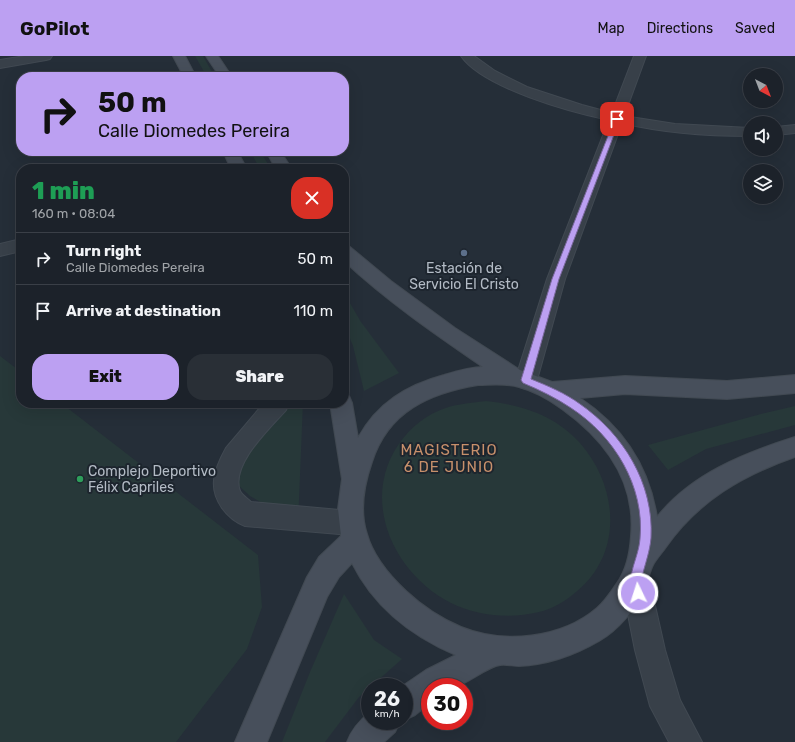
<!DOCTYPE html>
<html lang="en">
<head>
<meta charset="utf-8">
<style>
  body { margin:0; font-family:Rubik,sans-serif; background:#292f36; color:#f1f3f6; height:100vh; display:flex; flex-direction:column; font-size:15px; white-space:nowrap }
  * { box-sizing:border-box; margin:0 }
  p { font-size:13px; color:#a0a4a8 }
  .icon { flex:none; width:22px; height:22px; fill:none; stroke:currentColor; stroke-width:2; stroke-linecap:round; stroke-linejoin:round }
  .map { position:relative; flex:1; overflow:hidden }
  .drawer { position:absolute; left:16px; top:108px; width:333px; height:244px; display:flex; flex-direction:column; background:#1c222a; border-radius:16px; box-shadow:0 4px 16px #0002,0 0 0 1px #3a3f47 }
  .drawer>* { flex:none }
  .banner { position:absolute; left:16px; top:16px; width:333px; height:84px; border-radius:16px; box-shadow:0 4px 16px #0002,0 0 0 1px #3a3f47; background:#bca0f2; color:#111; overflow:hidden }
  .needle { width:26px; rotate:138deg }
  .tools { position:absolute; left:743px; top:12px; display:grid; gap:8px }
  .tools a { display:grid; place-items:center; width:40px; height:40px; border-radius:50%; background:#1c222a; box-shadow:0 4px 16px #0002,0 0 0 1px #3a3f47; font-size:20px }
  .speed { position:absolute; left:361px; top:622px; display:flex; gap:8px; font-size:20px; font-weight:700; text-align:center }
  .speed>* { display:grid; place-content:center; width:52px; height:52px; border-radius:50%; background:#1c222a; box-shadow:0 4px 16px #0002,0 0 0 1px #3a3f47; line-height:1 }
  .speed small { font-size:10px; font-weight:400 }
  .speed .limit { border:6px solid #d22; background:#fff; color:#111 }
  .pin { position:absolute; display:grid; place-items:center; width:34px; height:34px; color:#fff; margin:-17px; border-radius:8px; box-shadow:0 2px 6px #0006 }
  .me { position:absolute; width:44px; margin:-22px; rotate:356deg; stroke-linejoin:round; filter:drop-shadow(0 0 3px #0008) }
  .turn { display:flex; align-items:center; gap:14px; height:84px; padding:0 16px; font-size:18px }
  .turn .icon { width:52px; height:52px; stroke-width:2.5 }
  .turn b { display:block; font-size:28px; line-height:34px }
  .round { display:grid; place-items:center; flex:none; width:42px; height:42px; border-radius:16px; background:#292f36 }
  .overview { display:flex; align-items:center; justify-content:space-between; height:68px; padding:0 16px }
  h1 { font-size:24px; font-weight:800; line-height:30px; color:#1e9e55 }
  .button { display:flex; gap:8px; margin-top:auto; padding:8px 16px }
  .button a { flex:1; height:46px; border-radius:16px; background:#bca0f2; color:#111; font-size:16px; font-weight:800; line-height:46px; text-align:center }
  .button a+a { background:#292f36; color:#f1f3f6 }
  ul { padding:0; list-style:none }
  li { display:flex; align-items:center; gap:12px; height:52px; padding:0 16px; border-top:1px solid #3a3f47 }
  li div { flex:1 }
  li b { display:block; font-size:15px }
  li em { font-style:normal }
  header { display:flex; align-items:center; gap:24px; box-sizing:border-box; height:56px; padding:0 20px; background:#bca0f2; color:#111 }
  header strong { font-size:19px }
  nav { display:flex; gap:22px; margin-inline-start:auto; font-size:14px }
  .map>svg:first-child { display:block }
  .green { fill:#273839 }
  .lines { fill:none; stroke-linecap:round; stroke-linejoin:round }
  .minor-casing { stroke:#414952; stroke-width:2 }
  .secondary-casing { stroke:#414952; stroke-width:2 }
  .minor { fill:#384049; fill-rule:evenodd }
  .secondary { fill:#474f5b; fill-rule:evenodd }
  .route { fill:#bca0f2; stroke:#7a689d }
  .service-dot { fill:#5c6f8a; stroke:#1d252e; stroke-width:1.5 }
  .leisure-dot { fill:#2e9e5b; stroke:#1d252e; stroke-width:1.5 }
  .labels { text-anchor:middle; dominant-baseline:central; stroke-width:4; stroke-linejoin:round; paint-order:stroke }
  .poi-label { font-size:14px; fill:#b3bbc5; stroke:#1d252e }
  .neighbourhood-label { font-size:15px; letter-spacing:1px; fill:#c7906b; stroke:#1d252e }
</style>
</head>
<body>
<header>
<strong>GoPilot</strong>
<nav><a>Map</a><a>Directions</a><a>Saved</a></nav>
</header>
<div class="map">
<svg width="795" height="686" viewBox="0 0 795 686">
  <rect width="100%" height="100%" fill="#252e38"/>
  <g class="green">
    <path d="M 195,0 L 203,0 L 215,21 L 207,21 Z"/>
    <path d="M 250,95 L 260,95 L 271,113 L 260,113 Z"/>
    <path d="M 344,237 L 361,266 L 399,317 L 364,335 L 353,290 L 344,268 Z"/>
    <path d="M 0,300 L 21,316 L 21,347 L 61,347 L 258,499 L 262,551 L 247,593 L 176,686 L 0,686 Z"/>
    <path d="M 486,345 C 522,349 555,359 580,387 C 618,430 624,497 576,536 C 566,545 552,553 539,556 C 511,563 477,560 451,547 C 396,519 362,450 395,394 C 405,377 421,362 438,355 C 453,348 470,347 486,345 Z"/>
    <path d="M 290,347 L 303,347 L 298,468 L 250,440 L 236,427 L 239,409 Z"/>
    <path d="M 795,350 L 795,369 L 706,393 L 668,414 L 648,389 L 761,358 Z"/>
    <path d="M 344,538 L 374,584 L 402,603 L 359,641 L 325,686 L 282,686 L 310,616 Z"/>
  </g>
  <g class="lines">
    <defs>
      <g id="minor">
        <path d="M 25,0 L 52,0 L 50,3 L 46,4 L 0,12 L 0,4 Z"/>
        <path d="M 461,0 L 474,0 L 495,15 L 527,31 L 582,49 L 612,57 L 634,0 L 646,0 L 624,60 L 675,68 L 750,72 L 750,80 C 707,80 664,77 622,67 L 565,223 L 537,324 L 534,330 L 526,333 L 518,330 L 515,324 L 547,223 L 609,64 C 571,56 483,32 461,0 Z"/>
        <path d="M 795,69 L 795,77 L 776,79 L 776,71 Z"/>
        <path d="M 21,183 L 21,195 L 0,200 L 0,188 Z"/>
        <path d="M 264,347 L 289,347 L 286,354 C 270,372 230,409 240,435 C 242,439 248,443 251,446 L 351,455 L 360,458 L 364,467 L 360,476 L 351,479 L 245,470 C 227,463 212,444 214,424 C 215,414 221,401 226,392 Z"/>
        <path d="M 635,509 L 645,513 L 649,523 L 665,594 L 680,644 L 702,686 L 669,686 L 650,650 L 635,594 L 621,523 L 625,513 Z"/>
      </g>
      <g id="secondary">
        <path d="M 173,0 L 185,0 L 196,21 L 184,21 Z"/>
        <path d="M 206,0 L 218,0 L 232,21 L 220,21 Z"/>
        <path d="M 223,95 L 237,95 L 247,113 L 231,113 Z"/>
        <path d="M 266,95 L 280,95 L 292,113 L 276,113 Z"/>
        <path d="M 344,189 L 350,191 L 391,225 L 455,272 L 520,314 L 552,326 L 625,320 L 727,325 L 795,319 L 795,337 L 727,343 L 625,338 L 580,342 C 622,370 649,410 657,461 C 691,418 744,397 795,381 L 795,401 C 743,419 698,445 666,491 C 662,497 655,504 652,511 C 649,518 648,526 644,534 C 635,554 618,574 599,585 C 575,599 546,609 519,610 C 513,610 506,608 500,609 C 487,611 470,626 457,630 C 450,633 438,631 430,631 L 430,647 L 415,659 L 404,664 L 404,631 L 401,631 L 426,614 L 456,599 C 411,580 374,551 352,507 L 339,521 L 327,541 L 267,686 L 235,686 L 307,521 L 319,501 L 341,480 L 338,453 L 342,423 L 330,347 L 344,347 L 344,339 L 349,340 L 352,347 L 358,382 C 377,347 407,329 444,319 C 457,315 470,311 483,311 C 435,278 387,245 344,205 ZM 478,329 C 491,329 506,327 519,331 C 534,335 550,344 562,353 C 605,384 636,426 631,480 C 630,496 627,513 617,527 C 611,536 605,545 597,552 C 561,583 503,588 461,571 C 440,562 422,550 406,535 C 390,520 373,500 367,478 C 359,454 364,429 372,406 C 388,355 430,337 478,329 Z"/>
        <path d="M 370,656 L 370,665 L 400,665 L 395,676 L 384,686 L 347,686 C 352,673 359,665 370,656 Z"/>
      </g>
    </defs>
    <use href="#minor" class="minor-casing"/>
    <use href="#secondary" class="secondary-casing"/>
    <use href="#minor" class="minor"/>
    <use href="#secondary" class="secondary"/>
  </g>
  <path class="route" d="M 615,62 L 620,63 L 559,223 L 531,323 C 548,330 565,337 580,348 C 623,378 654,427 651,482 C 650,495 645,508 642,521 C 640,528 645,534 642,541 L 638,543 L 634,541 C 625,519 638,505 640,483 C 645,430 614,380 571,352 C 556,342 540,334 523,327 L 521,324 L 552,223 Z"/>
  <circle class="service-dot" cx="464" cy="197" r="4"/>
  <circle class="leisure-dot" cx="80" cy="423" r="4"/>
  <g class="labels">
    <g class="poi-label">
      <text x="464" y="212">Estación de<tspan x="464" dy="16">Servicio El Cristo</tspan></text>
      <text x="88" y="415" text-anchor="start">Complejo Deportivo<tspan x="88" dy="16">Félix Capriles</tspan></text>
    </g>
    <g class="neighbourhood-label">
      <text x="449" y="394">MAGISTERIO<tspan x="449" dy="17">6 DE JUNIO</tspan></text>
    </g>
  </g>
</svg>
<div class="tools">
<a><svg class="needle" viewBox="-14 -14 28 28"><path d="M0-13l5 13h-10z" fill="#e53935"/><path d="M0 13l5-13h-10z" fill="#a0a4a8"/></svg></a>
<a><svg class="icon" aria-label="sound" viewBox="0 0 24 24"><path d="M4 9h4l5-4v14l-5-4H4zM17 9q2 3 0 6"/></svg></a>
<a><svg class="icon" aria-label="layers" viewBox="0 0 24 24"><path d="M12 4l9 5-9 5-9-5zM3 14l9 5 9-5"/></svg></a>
</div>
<div class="speed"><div>26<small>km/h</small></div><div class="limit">30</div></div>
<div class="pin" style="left:617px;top:63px;background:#d93025"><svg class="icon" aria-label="arrive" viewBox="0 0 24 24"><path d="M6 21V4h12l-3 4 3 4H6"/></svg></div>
<svg class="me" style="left:638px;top:537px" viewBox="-20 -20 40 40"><circle r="17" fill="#bca0f2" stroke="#fff" stroke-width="3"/><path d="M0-11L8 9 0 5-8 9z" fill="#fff"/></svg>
<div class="banner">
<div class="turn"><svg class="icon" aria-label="right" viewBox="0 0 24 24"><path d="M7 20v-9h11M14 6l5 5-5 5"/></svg><div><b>50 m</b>Calle Diomedes Pereira</div></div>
</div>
<section class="drawer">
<div class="overview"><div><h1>1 min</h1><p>160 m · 08:04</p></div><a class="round" style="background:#d93025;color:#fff"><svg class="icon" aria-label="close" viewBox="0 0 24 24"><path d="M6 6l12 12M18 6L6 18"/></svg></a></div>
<ul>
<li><svg class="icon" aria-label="right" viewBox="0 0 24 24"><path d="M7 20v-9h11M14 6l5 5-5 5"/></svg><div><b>Turn right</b><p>Calle Diomedes Pereira</p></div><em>50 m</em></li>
<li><svg class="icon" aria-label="arrive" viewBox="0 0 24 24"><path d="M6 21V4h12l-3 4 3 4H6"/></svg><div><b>Arrive at destination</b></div><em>110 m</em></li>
</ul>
<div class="button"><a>Exit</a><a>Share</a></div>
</section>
</div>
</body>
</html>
